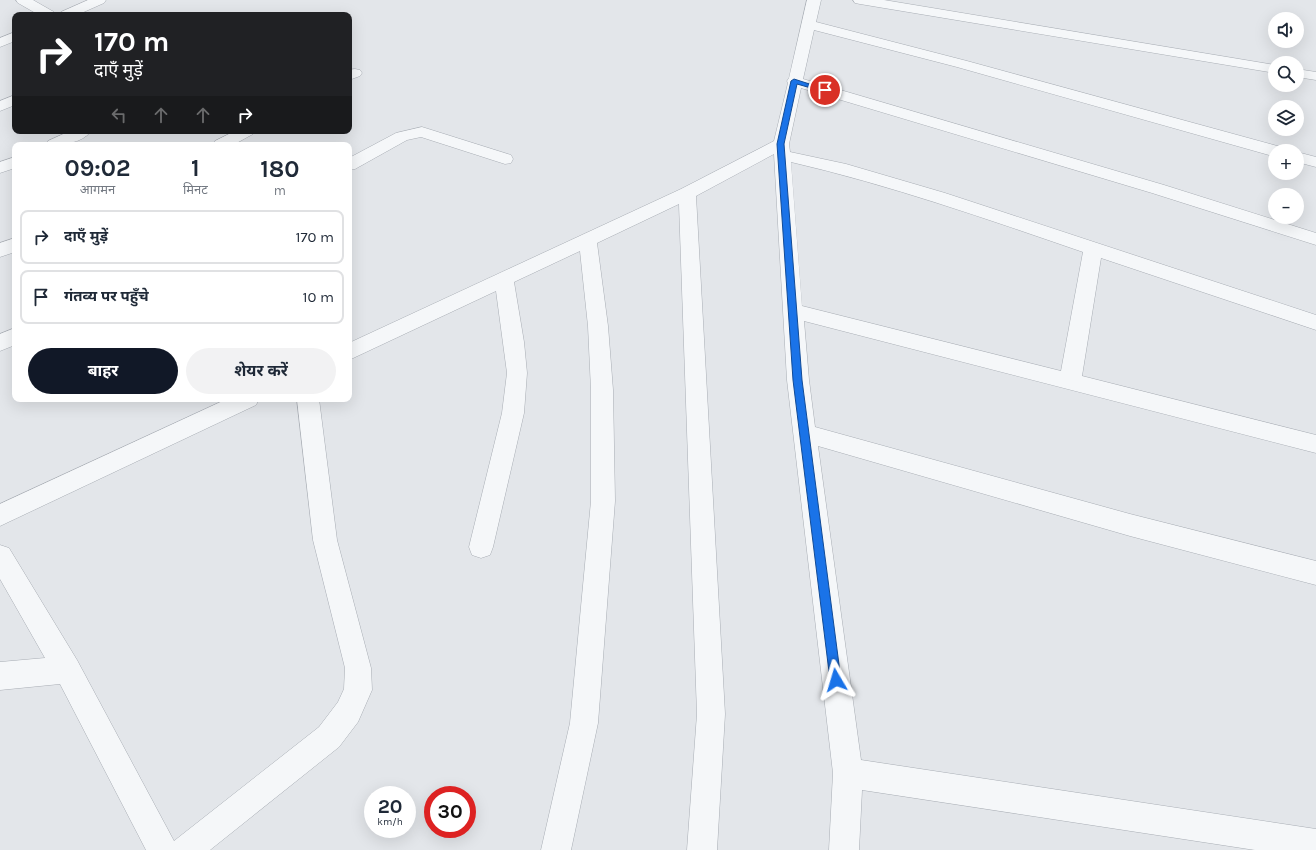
<!DOCTYPE html>
<html lang="hi">
<head>
<meta charset="utf-8">
<style>
  body { margin:0; font-family:Karla,"Noto Sans Devanagari",sans-serif; background:#f2f2f3; color:#1f2937; height:100vh; display:flex; flex-direction:column; font-size:15px; white-space:nowrap }
  * { box-sizing:border-box; margin:0 }
  p { font-size:13px; color:#747a83 }
  .icon { flex:none; width:22px; height:22px; fill:none; stroke:currentColor; stroke-width:2; stroke-linecap:round; stroke-linejoin:round }
  .map { position:relative; flex:1; overflow:hidden }
  .drawer { position:absolute; left:12px; top:142px; width:340px; height:260px; display:flex; flex-direction:column; background:#fff; border-radius:8px; box-shadow:0 4px 16px #0002 }
  .drawer>* { flex:none }
  .guide { position:absolute; left:12px; top:12px; width:340px; height:122px; border-radius:8px; box-shadow:0 4px 16px #0002; background:#202124; color:#fff; overflow:hidden }
  .controls { position:absolute; left:1268px; top:12px; display:grid; gap:8px }
  .controls a { display:grid; place-items:center; width:36px; height:36px; border-radius:50%; background:#fff; box-shadow:0 4px 16px #0002; font-size:20px }
  .speed { position:absolute; left:364px; top:786px; display:flex; gap:8px; font-size:20px; font-weight:700; text-align:center }
  .speed>* { display:grid; place-content:center; width:52px; height:52px; border-radius:50%; background:#fff; box-shadow:0 4px 16px #0002; line-height:1 }
  .speed small { font-size:10px; font-weight:400 }
  .speed .limit { border:6px solid #d22; background:#fff; color:#111 }
  .pin { position:absolute; display:grid; place-items:center; width:34px; height:34px; color:#fff; margin:-17px; border:2px solid #fff; border-radius:50%; box-shadow:0 1px 4px #0007 }
  .me { position:absolute; width:44px; margin:-22px; rotate:353deg; stroke-linejoin:round; filter:drop-shadow(0 0 3px #0008) }
  .turn { display:flex; align-items:center; gap:14px; height:84px; padding:0 16px; font-size:18px }
  .turn .icon { width:52px; height:52px; stroke-width:2.5 }
  .turn b { display:block; font-size:28px; line-height:34px }
  .lanes { display:flex; align-items:center; height:38px; padding:0 16px; background:#0003; justify-content:center; gap:20px; direction:ltr }
  .lanes .off { opacity:.35 }
  .eta { display:flex; justify-content:space-evenly; align-items:center; height:68px; text-align:center }
  .eta b { font-size:24px; font-weight:700; line-height:28px }
  .cta { display:flex; gap:8px; margin-top:auto; padding:8px 16px }
  .cta a { flex:1; height:46px; border-radius:24px; background:#111827; color:#fff; font-size:16px; font-weight:700; line-height:46px; text-align:center }
  .cta a+a { background:#f2f2f3; color:#1f2937 }
  ul { padding:0; list-style:none }
  li { display:flex; align-items:center; gap:12px; height:54px; margin:0 8px 6px; padding:0 8px; border:2px solid #e0e1e3; border-radius:8px }
  li div { flex:1 }
  li b { display:block; font-size:15px }
  li em { font-style:normal }
  .map>svg:first-child { display:block }
  .lines { fill:none; stroke-linecap:round; stroke-linejoin:round }
  .minor-casing { stroke:#a8adb4; stroke-width:1 }
  .minor { fill:#f5f7f9; fill-rule:evenodd }
  .route { fill:#1a73e8; stroke:#114b97 }
</style>
</head>
<body>
<div class="map">
<svg width="1316" height="850" viewBox="0 0 1316 850">
  <rect width="100%" height="100%" fill="#e3e6ea"/>
  <g class="lines">
    <defs>
      <g id="minor">
        <path d="M 16,0 L 33,0 L 54,12 L 56,15 L 39,15 L 18,3 Z"/>
        <path d="M 88,0 L 106,0 L 104,3 L 77,15 L 59,15 L 61,12 Z"/>
        <path d="M 807,0 L 821,0 L 816,22 L 967,61 L 1281,147 L 1283,151 L 1275,151 L 1275,156 L 1269,155 L 957,67 L 814,30 L 803,79 L 1164,185 L 1316,233 L 1316,245 L 1152,193 L 801,88 L 789,144 L 790,152 L 846,164 L 945,193 L 1316,315 L 1316,330 L 1101,258 L 1082,376 L 1316,435 L 1316,453 L 804,321 L 809,380 L 815,427 L 1130,514 L 1316,561 L 1316,585 L 1130,536 L 818,446 L 861,760 L 1316,829 L 1316,850 L 1255,850 L 862,790 L 859,850 L 829,850 L 833,773 L 787,380 L 774,154 L 696,196 L 725,714 L 717,850 L 687,850 L 697,714 L 679,204 L 597,243 L 608,326 L 613,390 L 615,501 L 598,723 L 571,850 L 541,850 L 570,723 L 591,501 L 591,390 L 588,326 L 580,251 L 514,282 L 524,342 L 527,373 L 524,413 L 493,547 L 490,555 L 481,558 L 472,555 L 469,547 L 502,413 L 507,373 L 496,291 L 349,360 L 349,343 L 681,189 L 774,141 L 788,83 L 787,81 L 789,78 ZM 791,162 C 890,185 987,219 1083,252 L 1061,371 L 802,306 Z"/>
        <path d="M 853,0 L 884,0 L 1275,65 L 1275,73 L 860,4 L 855,3 Z"/>
        <path d="M 15,32 L 15,41 L 0,47 L 0,38 Z"/>
        <path d="M 355,69 L 360,70 L 362,73 L 360,76 L 349,80 L 349,70 Z"/>
        <path d="M 1297,69 L 1316,72 L 1316,80 L 1297,77 Z"/>
        <path d="M 15,95 L 15,105 L 0,111 L 0,101 Z"/>
        <path d="M 422,127 L 511,155 L 513,159 L 511,163 L 505,164 L 421,137 L 407,140 L 355,169 L 349,170 L 349,158 L 396,133 Z"/>
        <path d="M 70,131 L 91,131 C 82,144 60,145 46,145 L 48,141 Z"/>
        <path d="M 235,131 L 255,131 L 253,134 L 233,145 L 213,145 L 215,141 Z"/>
        <path d="M 1297,152 L 1316,157 L 1316,167 L 1297,162 Z"/>
        <path d="M 15,157 L 15,168 L 0,173 L 0,162 Z"/>
        <path d="M 15,238 L 15,252 L 0,257 L 0,243 Z"/>
        <path d="M 15,328 L 15,345 L 0,351 L 0,334 Z"/>
        <path d="M 227,399 L 259,399 L 256,405 L 0,526 L 0,504 Z"/>
        <path d="M 297,399 L 319,399 L 337,540 L 371,668 L 372,690 L 358,722 L 339,747 L 210,850 L 146,850 L 60,684 L 0,690 L 0,662 L 45,658 L 0,579 L 0,545 L 9,548 L 77,660 L 174,841 L 319,727 L 338,702 L 344,689 L 345,668 L 313,540 Z"/>
      </g>
    </defs>
    <use href="#minor" class="minor-casing"/>
    <use href="#minor" class="minor"/>
  </g>
  <path class="route" d="M 794,79 L 828,90 L 825,92 L 797,84 L 784,144 L 802,380 L 841,680 L 840,684 L 836,685 L 832,684 L 830,680 L 793,380 L 777,144 L 791,81 Z"/>
</svg>
<div class="controls">
<a><svg class="icon" aria-label="sound" viewBox="0 0 24 24"><path d="M4 9h4l5-4v14l-5-4H4zM17 9q2 3 0 6"/></svg></a>
<a><svg class="icon" aria-label="search" viewBox="0 0 24 24"><circle cx="10" cy="10" r="6"/><path d="M15 15l6 6"/></svg></a>
<a><svg class="icon" aria-label="layers" viewBox="0 0 24 24"><path d="M12 4l9 5-9 5-9-5zM3 14l9 5 9-5"/></svg></a>
<a>+</a>
<a>−</a>
</div>
<div class="speed"><div>20<small>km/h</small></div><div class="limit">30</div></div>
<div class="pin" style="left:825px;top:90px;background:#d93025"><svg class="icon" aria-label="arrive" viewBox="0 0 24 24"><path d="M6 21V4h12l-3 4 3 4H6"/></svg></div>
<svg class="me" style="left:836px;top:680px" viewBox="-20 -20 40 40"><path d="M0-17L14 15 0 8-14 15z" fill="#1a73e8" stroke="#fff" stroke-width="4"/></svg>
<div class="guide">
<div class="turn"><svg class="icon" aria-label="right" viewBox="0 0 24 24"><path d="M7 20v-9h11M14 6l5 5-5 5"/></svg><div><b>170 m</b>दाएँ मुड़ें</div></div>
<div class="lanes"><svg class="icon off" aria-label="left" viewBox="0 0 24 24"><path d="M17 20v-9H6M10 6l-5 5 5 5"/></svg><svg class="icon off" aria-label="ahead" viewBox="0 0 24 24"><path d="M12 20V5M6 11l6-6 6 6"/></svg><svg class="icon off" aria-label="ahead" viewBox="0 0 24 24"><path d="M12 20V5M6 11l6-6 6 6"/></svg><svg class="icon" aria-label="right" viewBox="0 0 24 24"><path d="M7 20v-9h11M14 6l5 5-5 5"/></svg></div>
</div>
<section class="drawer">
<div class="eta">
<div><b>09:02</b><p>आगमन</p></div>
<div><b>1</b><p>मिनट</p></div>
<div><b>180</b><p>m</p></div>
</div>
<ul>
<li><svg class="icon" aria-label="right" viewBox="0 0 24 24"><path d="M7 20v-9h11M14 6l5 5-5 5"/></svg><div><b>दाएँ मुड़ें</b></div><em>170 m</em></li>
<li><svg class="icon" aria-label="arrive" viewBox="0 0 24 24"><path d="M6 21V4h12l-3 4 3 4H6"/></svg><div><b>गंतव्य पर पहुँचे</b></div><em>10 m</em></li>
</ul>
<div class="cta"><a>बाहर</a><a>शेयर करें</a></div>
</section>
</div>
</body>
</html>
